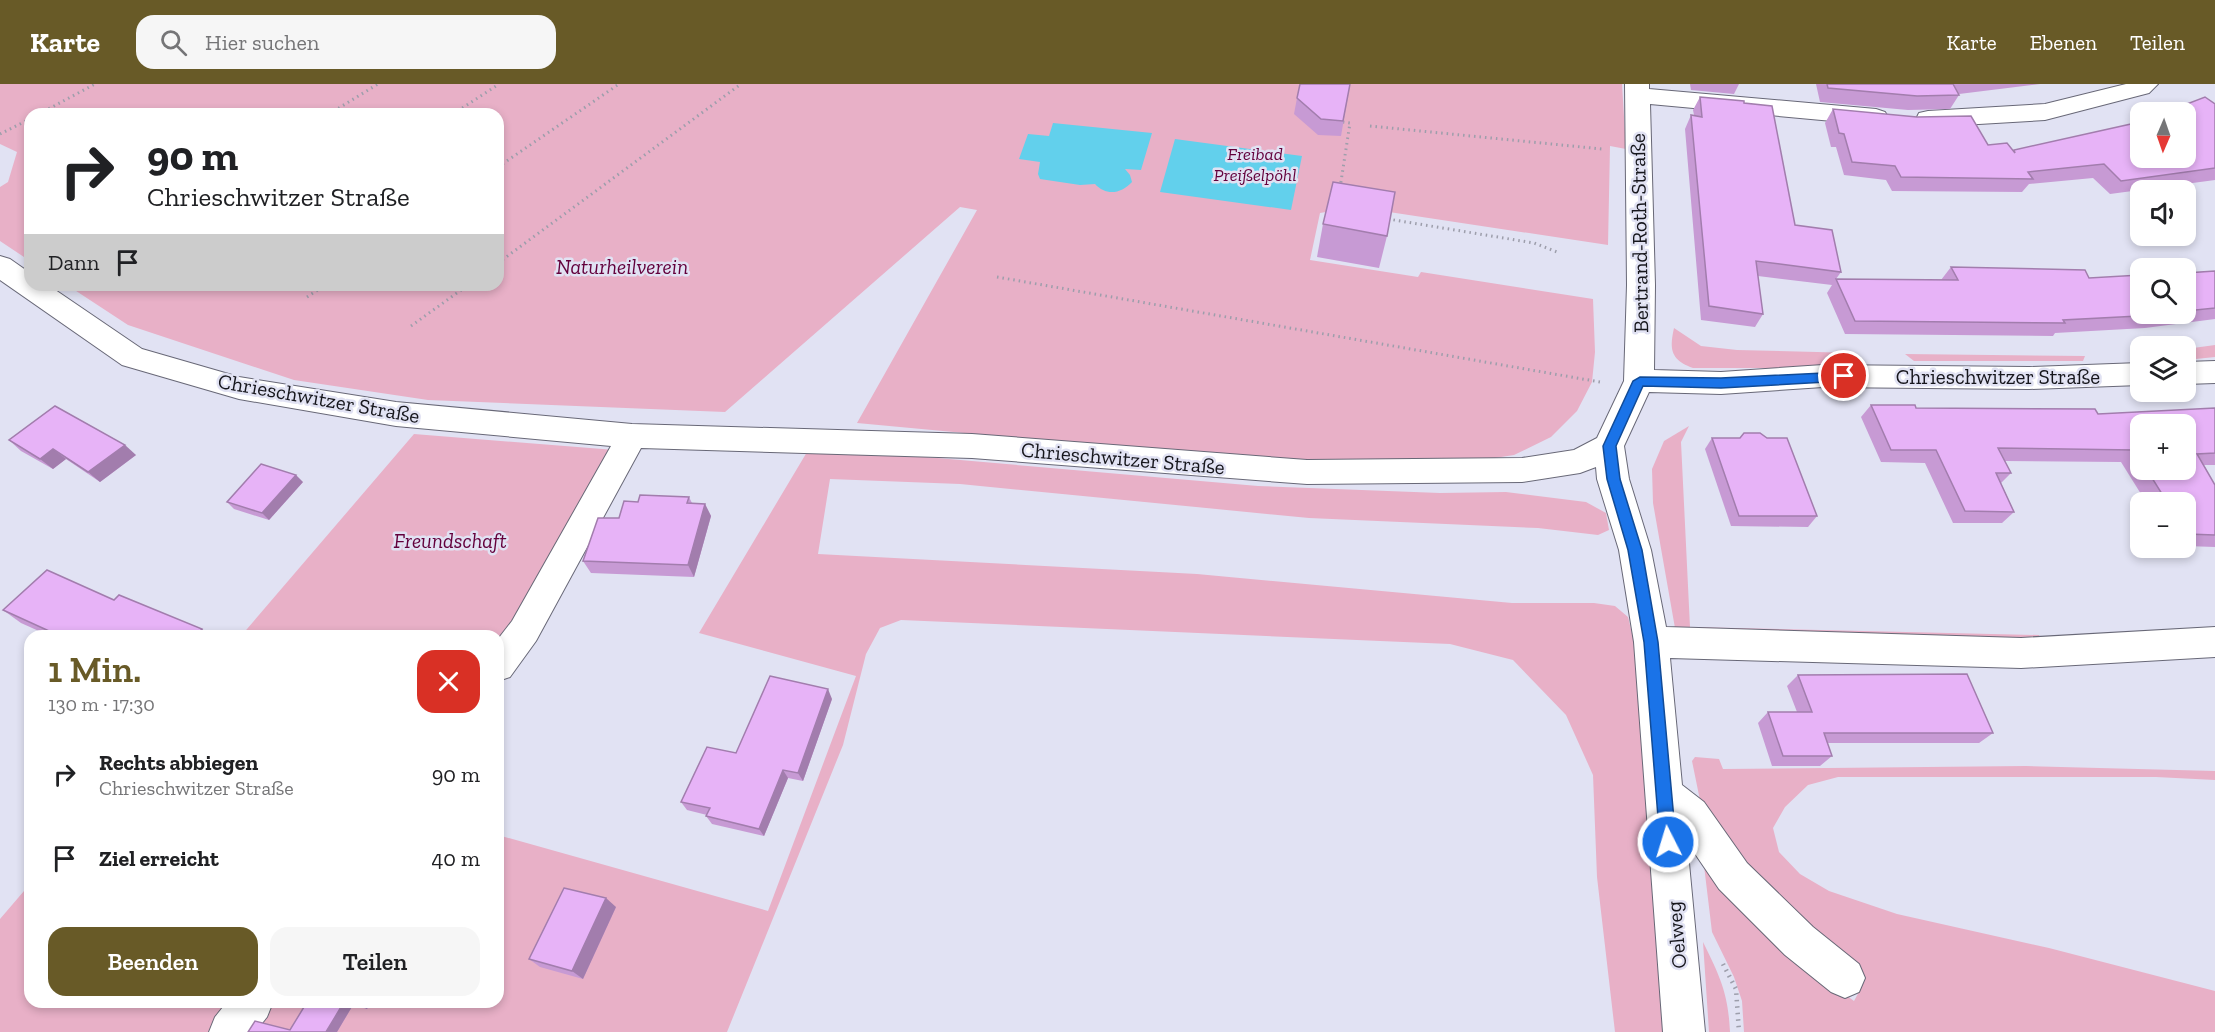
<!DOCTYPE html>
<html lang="de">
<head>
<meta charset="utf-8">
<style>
  body { margin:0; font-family:"Zilla Slab",serif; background:#f6f6f6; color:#202124; height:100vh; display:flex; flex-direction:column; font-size:22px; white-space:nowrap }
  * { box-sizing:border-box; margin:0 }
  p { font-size:20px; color:#757577 }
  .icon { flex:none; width:33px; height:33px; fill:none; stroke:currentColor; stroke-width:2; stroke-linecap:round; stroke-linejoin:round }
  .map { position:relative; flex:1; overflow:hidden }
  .details { position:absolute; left:24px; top:546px; width:480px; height:378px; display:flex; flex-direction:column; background:#fff; border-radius:18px; box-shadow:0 3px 9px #0003 }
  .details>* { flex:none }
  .hud { position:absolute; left:24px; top:24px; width:480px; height:183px; border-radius:18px; box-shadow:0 3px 9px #0003; background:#fff; color:#202124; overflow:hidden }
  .needle { width:39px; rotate:182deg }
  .buttons { position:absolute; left:2130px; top:18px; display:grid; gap:12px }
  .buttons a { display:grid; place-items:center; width:66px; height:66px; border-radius:12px; background:#fff; box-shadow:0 3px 9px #0003; font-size:30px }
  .pin { position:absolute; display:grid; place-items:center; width:51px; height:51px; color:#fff; margin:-26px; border:3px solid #fff; border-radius:50%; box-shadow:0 2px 6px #0007 }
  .me { position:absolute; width:66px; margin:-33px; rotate:355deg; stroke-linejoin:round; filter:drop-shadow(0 0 4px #0008) }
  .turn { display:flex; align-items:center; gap:21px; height:126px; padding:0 24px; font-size:27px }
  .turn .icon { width:78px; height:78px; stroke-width:2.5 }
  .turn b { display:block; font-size:42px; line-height:51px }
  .then { display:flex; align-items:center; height:57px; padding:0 24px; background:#0003; gap:12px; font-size:22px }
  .round { display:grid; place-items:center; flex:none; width:63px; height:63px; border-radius:18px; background:#f6f6f6 }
  .summary { display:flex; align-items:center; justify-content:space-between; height:102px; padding:0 24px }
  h1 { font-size:36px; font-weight:600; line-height:45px; color:#685a27 }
  .button { display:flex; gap:12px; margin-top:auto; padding:12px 24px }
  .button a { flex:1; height:69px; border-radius:18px; background:#685a27; color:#fff; font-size:24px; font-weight:600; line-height:69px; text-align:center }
  .button a+a { background:#f6f6f6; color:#202124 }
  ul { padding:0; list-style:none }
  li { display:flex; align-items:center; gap:18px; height:84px; padding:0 24px }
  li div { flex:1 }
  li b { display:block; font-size:22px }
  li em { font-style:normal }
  header { display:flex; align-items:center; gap:36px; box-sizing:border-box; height:84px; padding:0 30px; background:#685a27; color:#fff }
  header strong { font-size:28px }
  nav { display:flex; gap:33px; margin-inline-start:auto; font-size:21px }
  .search { width:420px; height:54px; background:#f6f6f6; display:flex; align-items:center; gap:15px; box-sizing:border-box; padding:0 21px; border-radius:18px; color:#757577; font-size:22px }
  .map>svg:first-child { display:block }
  .green { fill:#e8b0c7 }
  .water { fill:#62d0ec }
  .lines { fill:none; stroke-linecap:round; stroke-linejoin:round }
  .minor-casing { stroke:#686877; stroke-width:2 }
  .path-far1 { stroke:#9d9eab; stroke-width:3; stroke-dasharray:1.5 4; stroke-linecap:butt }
  .path { stroke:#9d9eab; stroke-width:4.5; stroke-dasharray:1.5 5; stroke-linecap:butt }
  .minor { fill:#fff; fill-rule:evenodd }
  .wall { fill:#c79ad4; fill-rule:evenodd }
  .shaded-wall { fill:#a27dad }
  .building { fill:#e7b3f7; stroke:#a27dad; stroke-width:1.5 }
  .route { fill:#1a73e8; stroke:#114b97; stroke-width:1.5 }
  .labels { text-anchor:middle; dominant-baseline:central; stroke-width:5; stroke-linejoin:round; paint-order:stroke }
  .far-park-label { font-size:18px; font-style:italic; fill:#63003c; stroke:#e1e2f3 }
  .street-label { font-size:21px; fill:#16161c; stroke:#e1e2f3 }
  .park-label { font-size:21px; font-style:italic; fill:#63003c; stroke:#e1e2f3 }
</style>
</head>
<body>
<header>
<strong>Karte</strong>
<div class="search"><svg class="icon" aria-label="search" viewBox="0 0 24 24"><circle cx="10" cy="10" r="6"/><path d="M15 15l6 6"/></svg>Hier suchen</div>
<nav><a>Karte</a><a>Ebenen</a><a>Teilen</a></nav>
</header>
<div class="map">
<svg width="2215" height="948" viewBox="0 0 2215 948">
  <rect width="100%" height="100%" fill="#e1e2f3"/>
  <g class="green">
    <path d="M 0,0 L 1622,0 L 1626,65 L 1610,62 L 1608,161 L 1356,123 L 1320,129 L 1310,176 L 1418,193 L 1421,188 L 1593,215 L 1595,268 L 1592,298 L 1577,327 L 1551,353 L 1514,371 L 1469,378 L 1319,382 L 857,339 L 977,126 L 960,123 L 725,328 L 428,316 L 294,296 L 128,241 L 67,201 L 498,201 L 498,30 L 30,30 L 30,177 L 0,157 L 0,103 L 8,98 L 17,68 L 0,60 Z"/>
    <path d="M 1674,244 L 1701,262 L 1737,266 L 1856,269 L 1860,278 L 1857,284 L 1693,284 C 1671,276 1669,266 1674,244 Z"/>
    <path d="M 2215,261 L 2215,273 L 2186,276 L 2186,265 Z"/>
    <path d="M 1905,270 L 2085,272 L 2083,277 L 1914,277 Z"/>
    <path d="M 1689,342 L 1681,358 L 1690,543 L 2039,551 L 2040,554 L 1905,556 L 1675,544 L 1653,419 L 1652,385 L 1664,357 Z"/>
    <path d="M 414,350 L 615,366 L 498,563 L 498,552 L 241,552 Z"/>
    <path d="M 810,363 L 1258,402 L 1440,409 L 1506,408 L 1586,418 L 1606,429 L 1609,446 L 1598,451 L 1538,444 L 1309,434 L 960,400 L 830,395 L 818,470 L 1197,490 L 1512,519 L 1594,519 L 1615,522 L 1628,533 L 1640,582 L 1672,948 L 1615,948 L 1597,793 L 1593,691 L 1566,631 L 1513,576 L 1450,560 L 901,536 L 880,544 L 866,570 L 843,661 L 727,948 L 252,948 L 273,918 L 498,918 L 498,751 L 768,827 L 856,592 L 699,549 Z"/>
    <path d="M 1695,673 L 1719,675 L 1723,685 L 2026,682 L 2215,687 L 2215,696 L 2156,693 L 1838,693 L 1808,701 L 1785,723 L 1773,744 L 1779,768 L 1800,790 L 1829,807 L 1897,830 L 2049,864 L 2215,907 L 2215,948 L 1744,948 L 1742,917 L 1734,893 L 1712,848 L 1702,765 L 1812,886 L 1854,917 L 1860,906 L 1821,866 L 1703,731 L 1692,677 Z"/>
    <path d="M 30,800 L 30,918 L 233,918 L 211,948 L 0,948 L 0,835 Z"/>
    <path d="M 1703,858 C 1720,893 1728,908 1730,948 L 1709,948 Z"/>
  </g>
  <g class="water">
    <path d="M 1053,39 L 1152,49 L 1141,86 L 1125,85 L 1130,91 L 1132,98 C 1121,110 1106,112 1095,100 L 1080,101 L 1040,95 L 1038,90 L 1040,78 L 1019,75 L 1028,50 L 1049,52 Z"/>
    <path d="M 1175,55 L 1302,72 L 1291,126 L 1160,108 Z"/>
  </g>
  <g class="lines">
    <defs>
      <g id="minor">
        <path d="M 1625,0 L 1649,0 L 1649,5 L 1876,25 L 1885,28 L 1888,33 L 1885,38 L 1876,41 L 1650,20 L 1655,201 L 1654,286 L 1721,288 L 1823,281 L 2029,283 L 2140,279 L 2140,301 L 2029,305 L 1823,303 L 1721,310 L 1649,308 L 1624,362 L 1629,395 L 1651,466 L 1666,543 L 2021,554 L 2215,543 L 2215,573 L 2021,584 L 1670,574 L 1682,701 L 1704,718 L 1747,779 L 1813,843 L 1859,880 L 1865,894 L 1859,908 L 1845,914 L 1831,908 L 1785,871 L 1719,805 L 1687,758 L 1705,948 L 1663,948 L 1634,558 L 1619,466 L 1597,395 L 1596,383 L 1580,389 L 1522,398 L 1307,400 L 972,374 L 641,364 L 536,557 L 510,593 L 498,597 L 498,555 L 512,537 L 611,362 L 396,342 L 239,315 L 122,281 L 0,196 L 0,172 L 10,175 L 30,189 L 30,201 L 48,201 L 142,265 L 239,293 L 396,318 L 632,340 L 972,350 L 1307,376 L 1522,374 L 1574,366 L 1597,354 L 1624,297 L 1627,201 Z"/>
        <path d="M 2126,0 L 2158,0 L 2149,9 L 2045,36 L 1928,43 L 1919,41 L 1916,35 L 1919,29 L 1928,27 L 2045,20 Z"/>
        <path d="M 2215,277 L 2215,299 L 2186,300 L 2186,278 Z"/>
        <path d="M 227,918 L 273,918 L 267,933 L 255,948 L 209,948 L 215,933 Z"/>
      </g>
    </defs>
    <use href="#minor" class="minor-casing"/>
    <g class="path-far1">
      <path d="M 39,30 L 95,0"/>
      <path d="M 329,30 L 378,0"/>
      <path d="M 453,30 L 499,0"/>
      <path d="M 1370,42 L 1602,65"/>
      <path d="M 0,50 L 30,35"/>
      <path d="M 498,83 L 619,0"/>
      <path d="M 1340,104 L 1350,39 L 1343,38"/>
      <path d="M 1388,135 L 1534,159 L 1557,168"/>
      <path d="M 498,179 L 741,0"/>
      <path d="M 997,193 L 1600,298"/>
      <path d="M 307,213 L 325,201"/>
      <path d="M 411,242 L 468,201"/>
    </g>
    <path class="path" d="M 1723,880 L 1736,905 L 1739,948"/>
    <use href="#minor" class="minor"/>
  </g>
  <g class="wall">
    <path d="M 1350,0 L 1341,52 L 1318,51 L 1294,30 L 1297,14 Z"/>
    <path d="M 1690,0 L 1739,0 L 1734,10 L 1691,6 Z"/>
    <path d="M 1816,0 L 2040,0 L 1959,10 L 1959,11 L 1950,25 L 1908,26 L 1820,18 Z"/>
    <path d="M 1700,13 L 1795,141 L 1841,188 L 1836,195 L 1941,196 L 1951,183 L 2089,194 L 2140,230 L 2186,230 L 2186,189 L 2215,187 L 2215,235 L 2145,244 L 2055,249 L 2053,252 L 1845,250 L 1827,209 L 1832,201 L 1758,192 L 1763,230 L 1755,243 L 1701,236 L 1685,45 L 1691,31 L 1694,31 L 1693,26 Z"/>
    <path d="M 2215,20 L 2215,96 L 2110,110 L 2093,94 L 2029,100 L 2022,108 L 1892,107 L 1886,96 L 1844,91 L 1836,63 L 1831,63 L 1825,39 L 1833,25 L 2013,67 L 2014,66 L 2138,39 Z"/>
    <path d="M 1323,140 L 1387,152 L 1379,184 L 1317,173 Z"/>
    <path d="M 1871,321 L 1916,324 L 2098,330 L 2215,324 L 2215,381 L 2204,381 L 2215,401 L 2215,463 L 2186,462 L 2186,418 L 2146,418 L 2121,378 L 2004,377 L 2011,389 L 2001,399 L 2014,428 L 2002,439 L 1953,439 L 1925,379 L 1881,378 L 1861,333 ZM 2140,340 L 2186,386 L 2140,386 Z"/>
    <path d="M 1712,354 L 1817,432 L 1808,443 L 1731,442 L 1705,365 Z"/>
    <path d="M 9,356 L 136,371 L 100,398 L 66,375 L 53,385 L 21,367 Z"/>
    <path d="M 303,398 L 269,436 L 234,425 L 227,418 Z"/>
    <path d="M 689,413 L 692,419 L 705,420 L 711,432 L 694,493 L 591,489 L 583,477 L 619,434 L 638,418 Z"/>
    <path d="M 114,516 L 211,552 L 50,552 L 21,539 L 3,526 Z"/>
    <path d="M 1798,591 L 1993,649 L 1979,659 L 1827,659 L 1832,672 L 1820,682 L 1772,682 L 1758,639 L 1768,628 L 1797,628 L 1787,602 Z"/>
    <path d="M 832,615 L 803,697 L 788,694 L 764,752 L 712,740 L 706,732 L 707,731 L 687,726 L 681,718 L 736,669 Z"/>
    <path d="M 616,823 L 583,895 L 540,883 L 529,875 Z"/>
    <path d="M 307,918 L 371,918 L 367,925 L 353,921 L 337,948 L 248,948 L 290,946 Z"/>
  </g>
  <g class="shaded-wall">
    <path d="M 125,361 L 136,371 L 100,398 L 88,388 Z"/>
    <path d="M 53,365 L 66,375 L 53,385 L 40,375 Z"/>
    <path d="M 296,391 L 303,398 L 269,436 L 262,429 Z"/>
    <path d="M 705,420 L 711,432 L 694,493 L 688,481 Z"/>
    <path d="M 202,545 L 211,552 L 196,552 Z"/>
    <path d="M 828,605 L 832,615 L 803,697 L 798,689 Z"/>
    <path d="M 783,686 L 788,694 L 764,752 L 759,745 Z"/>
    <path d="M 606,814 L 616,823 L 583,895 L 572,887 Z"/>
    <path d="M 344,918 L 348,918 L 353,921 L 337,948 L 326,948 Z"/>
    <path d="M 361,918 L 371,918 L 367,925 L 359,921 Z"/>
  </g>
  <g class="building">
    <path d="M 1300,0 L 1350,0 L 1343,37 L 1321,35 L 1297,14 Z"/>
    <path d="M 1827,0 L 1953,0 L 1959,11 L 1917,12 L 1828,4 Z"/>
    <path d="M 1700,13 L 1744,17 L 1744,19 L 1772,22 L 1795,141 L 1832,146 L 1841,188 L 1756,177 L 1763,230 L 1709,222 L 1691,31 L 1702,33 Z"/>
    <path d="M 2205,13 L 2215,20 L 2215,84 L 2121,97 L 2104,80 L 2028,88 L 2033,95 L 1901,93 L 1895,82 L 1852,78 L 1844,50 L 1839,49 L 1833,25 L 1917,33 L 1971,32 L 1988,61 L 2007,59 L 2015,69 L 2014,66 L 2140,38 L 2140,74 L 2186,74 L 2186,28 L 2166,28 Z"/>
    <path d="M 1333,98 L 1395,108 L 1387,152 L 1323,140 Z"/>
    <path d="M 1951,183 L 2085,186 L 2089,194 L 2140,191 L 2140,230 L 2170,230 L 2158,231 L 2063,236 L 2065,239 L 1855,237 L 1836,195 L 1958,196 Z"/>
    <path d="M 2215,187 L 2215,224 L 2186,227 L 2186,189 Z"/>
    <path d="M 1871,321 L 1915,321 L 1916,324 L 2095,325 L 2098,330 L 2215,324 L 2215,369 L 2197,370 L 2215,401 L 2215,451 L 2187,450 L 2186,448 L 2186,418 L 2167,418 L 2147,386 L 2186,386 L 2186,340 L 2140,340 L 2140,375 L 2134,366 L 1998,364 L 2011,389 L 1996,389 L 2014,428 L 1965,427 L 1936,366 L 1891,366 Z"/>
    <path d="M 55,322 L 125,361 L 88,388 L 53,365 L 40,375 L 9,356 Z"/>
    <path d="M 1744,349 L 1760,349 L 1767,354 L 1787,354 L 1817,432 L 1739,432 L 1712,354 L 1740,354 Z"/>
    <path d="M 261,380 L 296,391 L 262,429 L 227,418 Z"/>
    <path d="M 640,411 L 689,413 L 687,419 L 705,420 L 688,481 L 583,477 L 598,434 L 619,434 L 624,417 L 638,418 Z"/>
    <path d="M 47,486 L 114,516 L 119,511 L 202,545 L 196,552 L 60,552 L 3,526 Z"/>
    <path d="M 1967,590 L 1993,649 L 1824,649 L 1832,672 L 1783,672 L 1768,628 L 1812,628 L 1798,591 Z"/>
    <path d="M 770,592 L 828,605 L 798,689 L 783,686 L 759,745 L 706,732 L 710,724 L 681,718 L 707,663 L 736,669 Z"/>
    <path d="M 564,804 L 606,814 L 572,887 L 529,875 Z"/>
    <path d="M 307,918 L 344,918 L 326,948 L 248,948 L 255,937 L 290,946 Z"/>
    <path d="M 349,918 L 361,918 L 359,921 Z"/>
  </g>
  <path class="route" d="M 1844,288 L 1850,292 L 1844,297 L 1721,304 L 1643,302 L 1616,362 L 1620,395 L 1642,466 L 1658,558 L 1676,758 L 1674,763 L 1668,765 L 1662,763 L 1660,758 L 1644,558 L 1628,466 L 1607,395 L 1603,362 L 1633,297 L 1640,293 L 1721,294 Z"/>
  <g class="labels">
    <g class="far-park-label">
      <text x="1255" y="70">Freibad<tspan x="1255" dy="21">Preißelpöhl</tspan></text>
    </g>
    <g class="street-label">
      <text transform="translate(1639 149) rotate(-91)">Bertrand-Roth-Straße</text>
      <text x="1998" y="292">Chrieschwitzer Straße</text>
      <text transform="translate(319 314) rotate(10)">Chrieschwitzer Straße</text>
      <text transform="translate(1123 374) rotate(5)">Chrieschwitzer Straße</text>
      <text transform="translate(1676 851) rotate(-95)">Oelweg</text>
    </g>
    <g class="park-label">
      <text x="622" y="182">Naturheilverein</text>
      <text x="450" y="456">Freundschaft</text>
    </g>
  </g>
</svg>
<div class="buttons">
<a><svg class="needle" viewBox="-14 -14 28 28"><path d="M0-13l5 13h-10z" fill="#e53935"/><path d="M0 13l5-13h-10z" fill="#757577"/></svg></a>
<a><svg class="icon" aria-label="sound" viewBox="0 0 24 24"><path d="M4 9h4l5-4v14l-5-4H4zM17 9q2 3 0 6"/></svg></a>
<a><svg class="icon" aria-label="search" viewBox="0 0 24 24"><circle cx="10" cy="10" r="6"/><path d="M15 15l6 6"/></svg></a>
<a><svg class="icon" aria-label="layers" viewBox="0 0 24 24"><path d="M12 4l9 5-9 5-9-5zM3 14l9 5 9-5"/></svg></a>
<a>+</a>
<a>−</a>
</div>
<div class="pin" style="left:1844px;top:292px;background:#d93025"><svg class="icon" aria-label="arrive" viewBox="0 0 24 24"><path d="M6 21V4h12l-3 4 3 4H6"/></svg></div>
<svg class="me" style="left:1668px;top:758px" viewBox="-20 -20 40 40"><circle r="17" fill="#1a73e8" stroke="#fff" stroke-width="3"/><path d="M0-11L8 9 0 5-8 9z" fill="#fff"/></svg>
<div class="hud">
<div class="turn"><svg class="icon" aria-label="right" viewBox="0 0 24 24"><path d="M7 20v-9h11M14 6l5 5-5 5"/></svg><div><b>90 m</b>Chrieschwitzer Straße</div></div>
<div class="then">Dann<svg class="icon" aria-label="arrive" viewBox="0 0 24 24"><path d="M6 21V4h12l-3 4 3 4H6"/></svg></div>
</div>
<section class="details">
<div class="summary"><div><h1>1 Min.</h1><p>130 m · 17:30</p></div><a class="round" style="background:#d93025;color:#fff"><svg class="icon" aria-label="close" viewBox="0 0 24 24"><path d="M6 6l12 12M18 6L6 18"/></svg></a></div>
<ul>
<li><svg class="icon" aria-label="right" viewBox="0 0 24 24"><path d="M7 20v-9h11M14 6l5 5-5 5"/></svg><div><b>Rechts abbiegen</b><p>Chrieschwitzer Straße</p></div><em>90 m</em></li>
<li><svg class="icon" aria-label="arrive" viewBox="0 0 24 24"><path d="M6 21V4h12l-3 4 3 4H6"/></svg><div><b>Ziel erreicht</b></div><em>40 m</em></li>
</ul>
<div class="button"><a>Beenden</a><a>Teilen</a></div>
</section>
</div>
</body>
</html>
